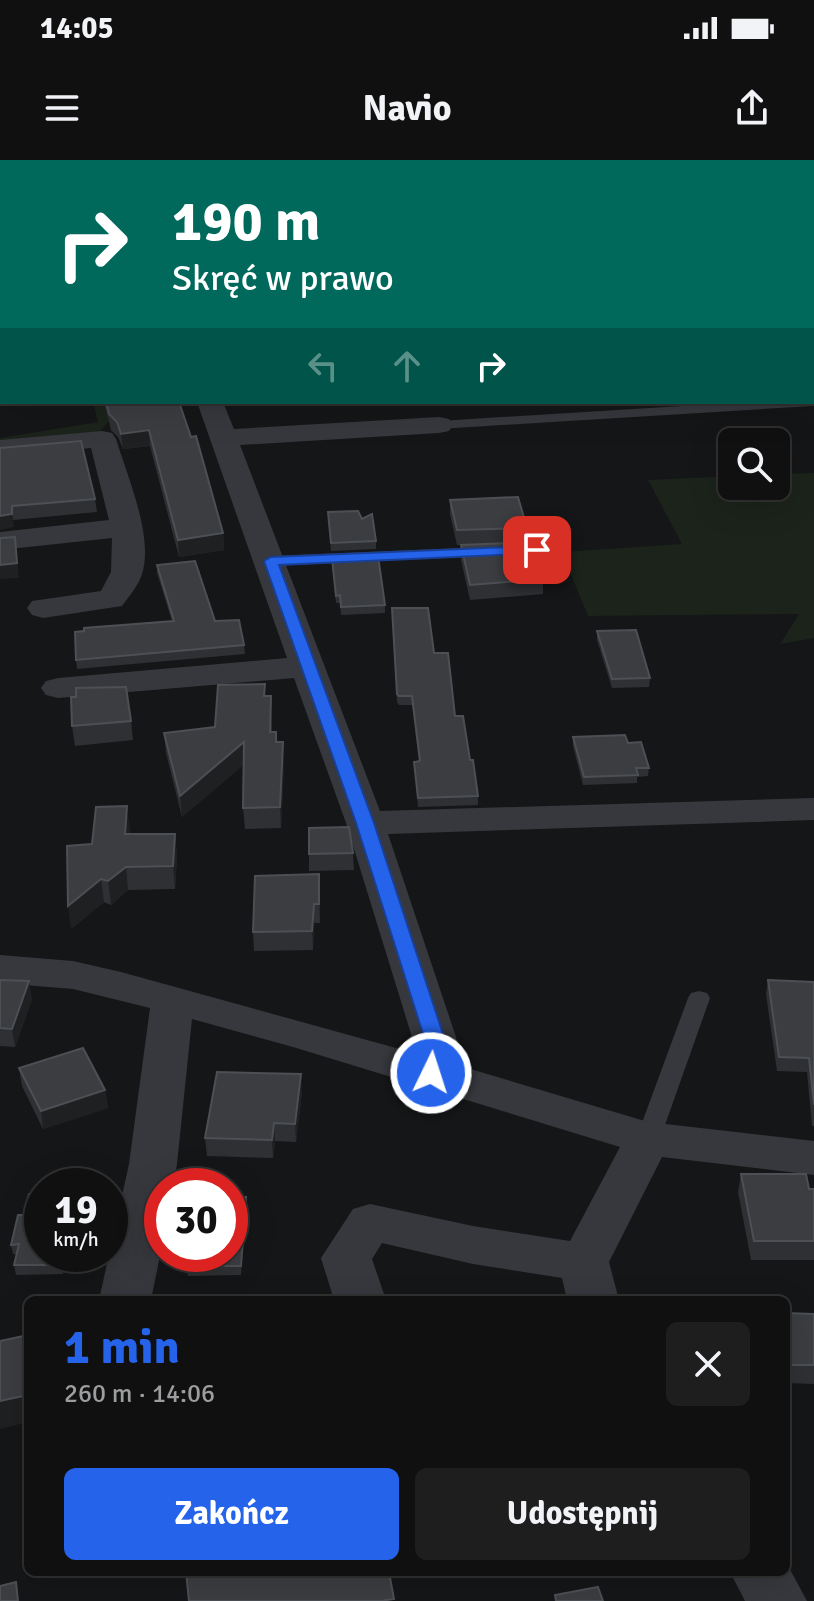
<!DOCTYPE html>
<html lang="pl">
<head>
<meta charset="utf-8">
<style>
  body { margin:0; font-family:Signika,sans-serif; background:#1e1e1f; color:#f1f3f6; height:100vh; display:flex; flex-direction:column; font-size:30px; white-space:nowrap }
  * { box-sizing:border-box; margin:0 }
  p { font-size:26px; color:#9c9d9f }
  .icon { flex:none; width:44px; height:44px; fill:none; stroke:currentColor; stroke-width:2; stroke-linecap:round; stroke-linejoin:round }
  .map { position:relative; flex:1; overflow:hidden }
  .panel { position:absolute; left:24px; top:1136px; width:766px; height:280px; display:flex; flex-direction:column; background:#101011; border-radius:12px; box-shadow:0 8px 32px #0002,0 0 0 2px #303031 }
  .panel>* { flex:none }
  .hud { position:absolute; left:0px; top:0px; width:814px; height:244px; box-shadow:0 8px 32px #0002,0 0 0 2px #303031; background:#00695c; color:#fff; overflow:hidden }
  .buttons { position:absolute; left:718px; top:268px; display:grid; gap:16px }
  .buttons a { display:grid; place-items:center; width:72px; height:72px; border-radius:12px; background:#101011; box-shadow:0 8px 32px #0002,0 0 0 2px #303031; font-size:40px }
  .speed { position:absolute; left:24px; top:1008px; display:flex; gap:16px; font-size:40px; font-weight:700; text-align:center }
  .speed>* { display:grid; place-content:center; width:104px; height:104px; border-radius:50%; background:#101011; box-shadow:0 8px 32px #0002,0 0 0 2px #303031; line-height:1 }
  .speed small { font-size:20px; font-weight:400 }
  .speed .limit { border:12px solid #d22; background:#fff; color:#111 }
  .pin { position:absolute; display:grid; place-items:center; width:68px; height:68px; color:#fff; margin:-34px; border-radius:16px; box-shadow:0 4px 12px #0006 }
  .me { position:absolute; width:88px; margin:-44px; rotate:4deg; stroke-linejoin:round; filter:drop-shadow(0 0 6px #0008) }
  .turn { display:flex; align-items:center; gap:28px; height:168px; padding:0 40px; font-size:36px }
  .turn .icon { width:104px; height:104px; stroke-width:2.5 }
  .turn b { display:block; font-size:56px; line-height:68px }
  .lanes { display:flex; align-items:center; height:76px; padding:0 40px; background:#0003; justify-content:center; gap:40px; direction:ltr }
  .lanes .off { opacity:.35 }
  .round { display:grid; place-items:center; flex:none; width:84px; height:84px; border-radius:12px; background:#1e1e1f }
  .headline { display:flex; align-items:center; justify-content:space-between; height:136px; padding:0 40px }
  h1 { font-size:48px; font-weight:700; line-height:60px; color:#2563eb }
  .primary-button { display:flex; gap:16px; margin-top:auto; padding:16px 40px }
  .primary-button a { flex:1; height:92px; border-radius:12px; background:#2563eb; color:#fff; font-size:32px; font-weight:700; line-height:92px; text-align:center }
  .primary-button a+a { background:#1e1e1f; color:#f1f3f6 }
  .status { display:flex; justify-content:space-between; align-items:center; height:56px; padding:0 40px; background:#101011; direction:ltr }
  .status svg { height:22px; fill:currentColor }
  header { display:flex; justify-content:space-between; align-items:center; height:104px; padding:0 40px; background:#101011; font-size:36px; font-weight:700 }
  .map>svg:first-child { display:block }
  .green { fill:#1b231b }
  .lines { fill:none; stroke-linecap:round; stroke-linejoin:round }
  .stream { fill:#2b363c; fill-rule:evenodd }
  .lane { fill:#36383d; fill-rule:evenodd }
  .street { fill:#36383d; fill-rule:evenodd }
  .wall { fill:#2e3033 }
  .shaded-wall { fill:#1f2022 }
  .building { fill:#3b3d41; stroke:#4c4f54; stroke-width:2 }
  .route { fill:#2563eb; stroke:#184099; stroke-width:2 }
</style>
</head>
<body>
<div class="status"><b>14:05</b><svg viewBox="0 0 49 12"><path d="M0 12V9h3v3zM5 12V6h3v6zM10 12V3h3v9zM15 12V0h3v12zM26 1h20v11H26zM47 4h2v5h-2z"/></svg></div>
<header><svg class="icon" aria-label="menu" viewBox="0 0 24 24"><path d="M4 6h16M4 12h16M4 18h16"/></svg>Navio<svg class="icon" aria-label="share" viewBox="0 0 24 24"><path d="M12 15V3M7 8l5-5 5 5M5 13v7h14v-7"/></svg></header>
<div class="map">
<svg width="814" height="1441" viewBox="0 0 814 1441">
  <rect width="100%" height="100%" fill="#151617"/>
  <g class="green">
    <path d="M 93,242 L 127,242 L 98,273 L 0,284 L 0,278 L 98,262 Z"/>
    <path d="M 814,313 L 814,478 L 780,484 L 799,454 L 588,456 L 562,392 L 682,384 L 648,320 L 732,316 L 732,326 L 776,326 L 776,314 Z"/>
  </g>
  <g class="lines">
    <rect class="stream" x="812" y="81" width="2" height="4"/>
    <g class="lane">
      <path d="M 812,238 L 814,238 L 812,246 L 439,269 L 432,265 L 439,261 L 747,242 L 812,242 Z"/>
      <path d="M 537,385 L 542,387 L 542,393 L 271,406 L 263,401 L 271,396 Z"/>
      <path d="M 699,831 L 707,833 L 710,838 L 660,979 L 656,985 L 648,987 L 640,985 L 636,979 L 688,838 L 691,833 Z"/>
    </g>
    <g class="street">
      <rect x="251" y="0" width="20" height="2"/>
      <path d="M 787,0 L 807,0 L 808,2 L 788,2 Z"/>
      <rect x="0" y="57" width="2" height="14"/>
      <path d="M 197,242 L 223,242 L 234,269 L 439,257 L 449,259 L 453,265 L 449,271 L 439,273 L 240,285 L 380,651 L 814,638 L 814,660 L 388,674 L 456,877 L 459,898 L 457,905 L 648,962 L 814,981 L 814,1015 L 662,997 L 609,1102 L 619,1140 L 567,1140 L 562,1118 L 473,1104 L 382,1083 L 372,1099 L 386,1140 L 334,1140 L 321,1098 L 353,1049 L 370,1044 L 473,1066 L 570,1081 L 620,987 L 293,887 L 192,859 L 177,1004 L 173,1026 L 162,1026 L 162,1086 L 151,1140 L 99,1140 L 129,1004 L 150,848 L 73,829 L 0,823 L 0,795 L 73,801 L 121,812 L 414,893 L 412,877 L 346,663 L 294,518 L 58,538 L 46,535 L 41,528 L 46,521 L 58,518 L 287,498 Z"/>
      <path d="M 102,271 L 112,273 L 116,279 C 127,315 154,377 142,414 C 139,425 129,436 122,446 L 43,458 L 32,455 L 27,448 L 32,441 L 101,431 L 111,412 L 112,378 L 0,390 L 0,372 L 109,360 L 91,288 L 0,296 L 0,280 Z"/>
      <path d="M 786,1402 L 807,1441 L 745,1441 L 730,1412 L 786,1412 Z"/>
    </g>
  </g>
  <g class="wall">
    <path d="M 118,0 L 177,0 L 174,2 L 118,2 Z"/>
    <path d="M 104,242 L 179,242 L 223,373 L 224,390 L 179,397 L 150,286 L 123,289 L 118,277 L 111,270 Z"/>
    <path d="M 466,242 L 500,242 L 500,244 L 468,246 Z"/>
    <path d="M 0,288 L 95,339 L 97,352 L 13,360 L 14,367 Z"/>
    <path d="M 450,340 L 527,368 L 527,382 L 543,419 L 543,434 L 470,440 L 461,400 L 461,385 L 457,385 L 450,354 Z"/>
    <path d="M 328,359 L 362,359 L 376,381 L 376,389 L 331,391 Z"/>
    <path d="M 157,405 L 215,461 L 244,485 L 245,494 L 77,509 L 76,500 L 172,461 L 157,413 Z"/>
    <path d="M 332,406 L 385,445 L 385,453 L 341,455 L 340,443 L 336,443 Z"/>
    <path d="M 392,448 L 434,493 L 470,600 L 478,636 L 478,645 L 418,647 L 414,602 L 419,601 L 412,545 L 399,545 L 397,542 Z"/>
    <path d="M 597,471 L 650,518 L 649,527 L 612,528 L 597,480 Z"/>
    <path d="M 265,524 L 265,536 L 271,536 L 272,572 L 276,572 L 277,582 L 284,602 L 281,668 L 245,669 L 243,648 L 244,604 L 182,657 L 166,593 L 164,573 L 215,567 Z"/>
    <path d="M 131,561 L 133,580 L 75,586 L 72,566 Z"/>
    <path d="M 573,577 L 628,583 L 649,608 L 648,616 L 637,617 L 637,623 L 583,625 L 573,586 Z"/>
    <path d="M 309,668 L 353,693 L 354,710 L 309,711 Z"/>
    <path d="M 130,669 L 129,674 L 175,674 L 177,697 L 175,729 L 128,730 L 111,745 L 104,742 L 71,769 L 92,684 Z"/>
    <path d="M 319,714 L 320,763 L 314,763 L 313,790 L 254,791 L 253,772 Z"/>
    <path d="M 0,820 L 32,839 L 15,887 L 0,886 Z"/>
    <path d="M 768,820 L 814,822 L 814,966 L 812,966 L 807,912 L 777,911 L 766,834 Z"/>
    <path d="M 19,908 L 105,930 L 108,948 L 43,969 L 22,926 Z"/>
    <path d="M 302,932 L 296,982 L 275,981 L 273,998 L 207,996 L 205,978 Z"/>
    <path d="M 741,1014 L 814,1029 L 814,1100 L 751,1100 L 738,1032 Z"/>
    <path d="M 247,1046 L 241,1115 L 188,1116 L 187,1106 Z"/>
    <path d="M 18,1055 L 42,1094 L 75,1094 L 74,1098 L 66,1098 L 63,1114 L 16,1115 L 14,1105 L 16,1094 L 13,1094 L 11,1085 Z"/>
    <path d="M 786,1153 L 814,1154 L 814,1224 L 786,1223 Z"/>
  </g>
  <g class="shaded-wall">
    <path d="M 165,0 L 177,0 L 174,2 L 165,2 Z"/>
    <path d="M 149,270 L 150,286 L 123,289 L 121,274 Z"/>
    <path d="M 12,354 L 14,367 L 0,370 L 0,356 Z"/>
    <path d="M 223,373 L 224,390 L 179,397 L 178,380 Z"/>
    <path d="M 15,377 L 19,418 L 0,419 L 0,405 Z"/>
    <path d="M 244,582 L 246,603 L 182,657 L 180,636 Z"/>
    <path d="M 283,582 L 284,602 L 281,668 L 280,647 Z"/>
    <path d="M 127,646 L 130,669 L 128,697 L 125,674 Z"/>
    <path d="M 175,674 L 177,697 L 175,729 L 173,706 Z"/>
    <path d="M 126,707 L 128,730 L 111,745 L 108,721 Z"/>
    <path d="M 101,719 L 104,742 L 71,769 L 68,746 Z"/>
    <path d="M 314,744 L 314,763 L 313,790 L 312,771 Z"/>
    <path d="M 29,821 L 32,839 L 15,887 L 12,869 Z"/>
    <path d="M 301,914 L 302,932 L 296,982 L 295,964 Z"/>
    <path d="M 105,930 L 108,948 L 43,969 L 41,951 Z"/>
    <path d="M 274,963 L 275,981 L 273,998 L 272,980 Z"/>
    <path d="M 246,1037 L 247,1046 L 241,1115 L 241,1106 Z"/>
    <path d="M 63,1094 L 65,1094 L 66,1098 L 63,1114 L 61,1105 Z"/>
    <path d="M 28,1235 L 28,1262 L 0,1269 L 0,1241 Z"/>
  </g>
  <g class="building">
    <path d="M 216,0 L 242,0 L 241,2 L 216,2 Z"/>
    <path d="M 672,0 L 713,0 L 714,2 L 673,2 Z"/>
    <path d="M 106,242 L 179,242 L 191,277 L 196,276 L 223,373 L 178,380 L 149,270 L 121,274 L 117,262 L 109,254 Z"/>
    <path d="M 81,281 L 95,339 L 12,346 L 12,354 L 0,356 L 0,288 Z"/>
    <path d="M 518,337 L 527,368 L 457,370 L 450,340 Z"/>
    <path d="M 358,351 L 362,359 L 372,354 L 376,381 L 331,383 L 328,352 Z"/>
    <path d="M 15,377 L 17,403 L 0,405 L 0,378 Z"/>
    <path d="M 532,382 L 543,419 L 470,425 L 461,385 Z"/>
    <path d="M 378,396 L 385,445 L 341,447 L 340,435 L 336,436 L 332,398 Z"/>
    <path d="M 195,401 L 215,461 L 239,460 L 244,485 L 76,500 L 75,472 L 84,471 L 84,468 L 174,461 L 157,405 Z"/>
    <path d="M 392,448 L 428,448 L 434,493 L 448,493 L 455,556 L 463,556 L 470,600 L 473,600 L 478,636 L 418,638 L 414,602 L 420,601 L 412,536 L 399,536 L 397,534 Z"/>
    <path d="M 636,470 L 650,518 L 612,519 L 597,471 Z"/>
    <path d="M 265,524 L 264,536 L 271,536 L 270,572 L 276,572 L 276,582 L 283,582 L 280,647 L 243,648 L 244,582 L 180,636 L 164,573 L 215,567 L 218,525 Z"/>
    <path d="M 126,527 L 131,561 L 72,566 L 71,537 L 76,537 L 76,528 Z"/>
    <path d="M 625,575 L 628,583 L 641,582 L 649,608 L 636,608 L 638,615 L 584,617 L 573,577 Z"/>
    <path d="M 127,646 L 125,674 L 175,674 L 173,706 L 126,707 L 108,721 L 101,719 L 68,746 L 67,686 L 92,684 L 96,647 Z"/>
    <path d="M 349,667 L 353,693 L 309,694 L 309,668 Z"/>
    <path d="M 319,714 L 319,744 L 314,744 L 312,771 L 253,772 L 255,716 Z"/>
    <path d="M 0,820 L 29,821 L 12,869 L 0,868 Z"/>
    <path d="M 768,820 L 814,822 L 814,945 L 809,898 L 779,897 Z"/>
    <path d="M 83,888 L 105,930 L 41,951 L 19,908 Z"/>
    <path d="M 217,912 L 301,914 L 295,964 L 274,963 L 272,980 L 205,978 Z"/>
    <path d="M 741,1014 L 806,1014 L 809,1029 L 814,1029 L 814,1081 L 754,1081 Z"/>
    <path d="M 29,1034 L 42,1034 L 42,1094 L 63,1094 L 61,1105 L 14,1105 L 19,1084 L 11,1085 L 18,1055 L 24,1055 Z"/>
    <path d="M 230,1037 L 246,1037 L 241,1106 L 187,1106 L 188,1094 L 230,1094 Z"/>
    <path d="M 786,1153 L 814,1154 L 814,1205 L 786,1205 Z"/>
    <path d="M 28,1175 L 28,1235 L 0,1241 L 0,1181 Z"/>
    <path d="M 186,1412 L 389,1412 L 394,1439 L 381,1441 L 189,1441 Z"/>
    <path d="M 16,1422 L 18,1441 L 0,1441 L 0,1426 Z"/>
    <path d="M 598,1427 L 603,1441 L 556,1441 L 555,1435 Z"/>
  </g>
  <path class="route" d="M 537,386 L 544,390 L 542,393 L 279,405 L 374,663 L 444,877 L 447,898 L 438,918 L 424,918 L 421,913 L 427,898 L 424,877 L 356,663 L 264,401 L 271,397 Z"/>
</svg>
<div class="buttons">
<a><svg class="icon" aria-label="search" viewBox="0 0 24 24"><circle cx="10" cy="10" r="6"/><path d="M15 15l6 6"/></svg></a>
</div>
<div class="speed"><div>19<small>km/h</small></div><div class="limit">30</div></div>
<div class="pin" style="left:537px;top:390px;background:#d93025"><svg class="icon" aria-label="arrive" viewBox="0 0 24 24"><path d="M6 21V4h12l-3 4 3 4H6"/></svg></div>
<svg class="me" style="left:431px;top:913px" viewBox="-20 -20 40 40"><circle r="17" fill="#2563eb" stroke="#fff" stroke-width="3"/><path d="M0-11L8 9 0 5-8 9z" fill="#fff"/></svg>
<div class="hud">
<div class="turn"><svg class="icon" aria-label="right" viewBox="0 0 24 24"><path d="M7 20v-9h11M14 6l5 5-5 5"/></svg><div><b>190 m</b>Skręć w prawo</div></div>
<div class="lanes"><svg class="icon off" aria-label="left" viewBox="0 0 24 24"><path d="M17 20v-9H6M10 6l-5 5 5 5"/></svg><svg class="icon off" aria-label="ahead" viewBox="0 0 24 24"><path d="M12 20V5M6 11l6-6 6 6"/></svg><svg class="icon" aria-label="right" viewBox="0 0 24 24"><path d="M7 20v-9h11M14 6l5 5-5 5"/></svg></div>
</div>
<section class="panel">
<div class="headline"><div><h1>1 min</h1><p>260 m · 14:06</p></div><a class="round"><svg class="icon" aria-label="close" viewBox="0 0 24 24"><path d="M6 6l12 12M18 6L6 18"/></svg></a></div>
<div class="primary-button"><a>Zakończ</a><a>Udostępnij</a></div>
</section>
</div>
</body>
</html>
